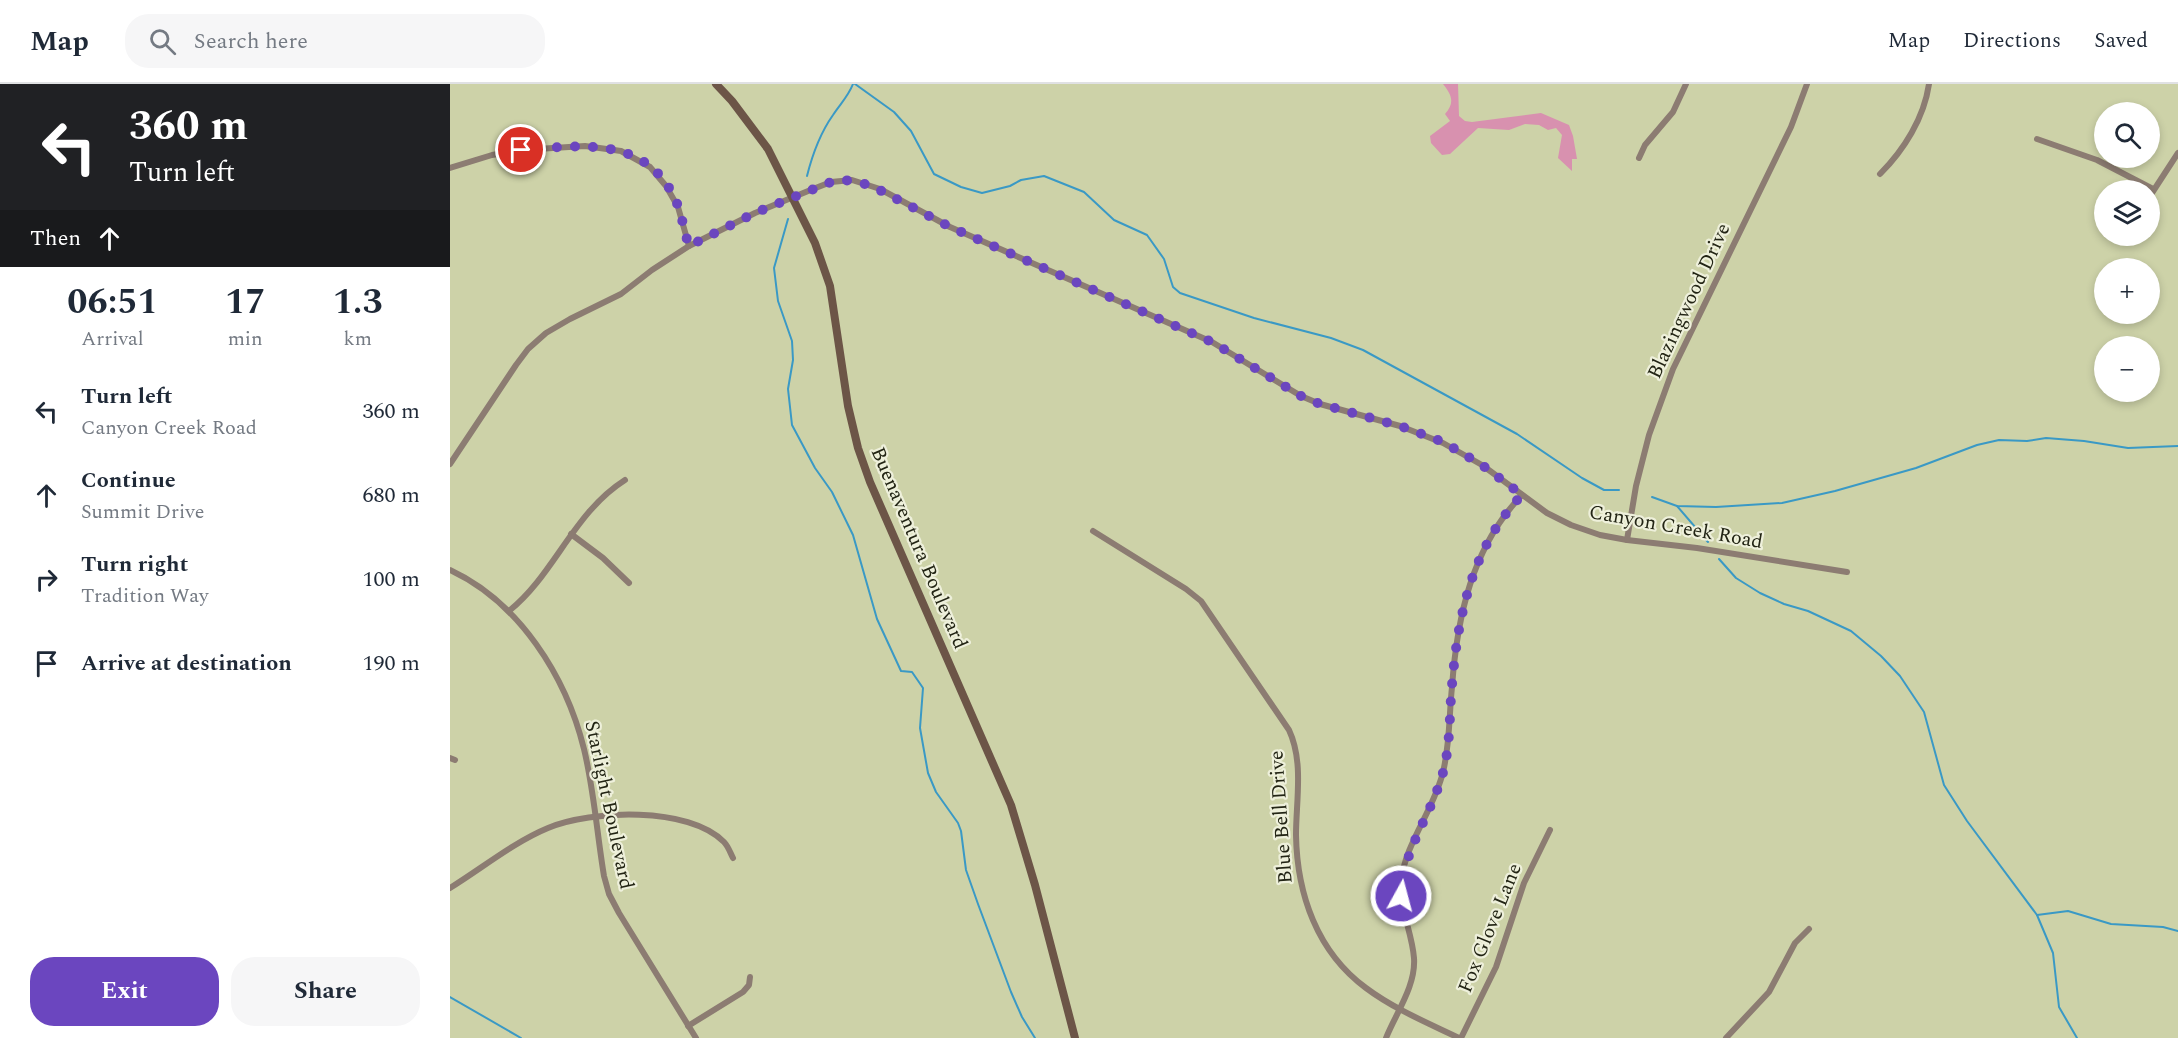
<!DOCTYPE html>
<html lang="en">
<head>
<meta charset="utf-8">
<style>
  body { margin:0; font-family:Spectral,serif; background:#f6f6f7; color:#1f2937; height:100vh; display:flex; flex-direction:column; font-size:22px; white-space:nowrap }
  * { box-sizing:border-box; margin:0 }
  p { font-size:20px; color:#747a83 }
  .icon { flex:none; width:33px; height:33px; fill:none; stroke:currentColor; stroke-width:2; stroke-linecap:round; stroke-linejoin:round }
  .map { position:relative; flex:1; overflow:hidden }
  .details { display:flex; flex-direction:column; background:#fff; width:450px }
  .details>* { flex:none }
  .guide { background:#202124; color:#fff; overflow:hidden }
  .tools { position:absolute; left:1644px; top:18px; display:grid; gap:12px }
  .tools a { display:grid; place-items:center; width:66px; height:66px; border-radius:50%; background:#fff; box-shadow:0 3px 9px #0003; font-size:30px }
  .pin { position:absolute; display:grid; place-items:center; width:51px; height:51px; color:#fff; margin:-26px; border:3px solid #fff; border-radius:50%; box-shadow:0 2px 6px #0007 }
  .me { position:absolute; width:66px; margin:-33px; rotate:7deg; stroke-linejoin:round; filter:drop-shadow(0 0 4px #0008) }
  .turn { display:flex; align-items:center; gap:21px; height:126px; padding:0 30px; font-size:27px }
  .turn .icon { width:78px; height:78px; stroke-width:2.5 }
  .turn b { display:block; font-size:42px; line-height:51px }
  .then { display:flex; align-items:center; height:57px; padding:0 30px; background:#0003; gap:12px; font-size:22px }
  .eta { display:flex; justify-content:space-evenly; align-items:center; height:102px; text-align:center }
  .eta b { font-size:36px; font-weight:700; line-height:42px }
  .action { display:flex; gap:12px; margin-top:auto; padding:12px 30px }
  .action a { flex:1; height:69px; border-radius:24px; background:#6b46bf; color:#fff; font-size:24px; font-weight:700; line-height:69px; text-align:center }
  .action a+a { background:#f6f6f7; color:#1f2937 }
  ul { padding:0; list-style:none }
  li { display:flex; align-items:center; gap:18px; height:84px; padding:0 30px }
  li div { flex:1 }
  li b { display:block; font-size:22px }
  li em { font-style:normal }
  header { display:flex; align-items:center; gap:36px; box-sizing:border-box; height:84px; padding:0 30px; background:#fff; border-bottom:2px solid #e0e1e3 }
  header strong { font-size:28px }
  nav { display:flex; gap:33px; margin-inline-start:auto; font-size:21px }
  .search { width:420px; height:54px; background:#f6f6f7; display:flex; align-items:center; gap:15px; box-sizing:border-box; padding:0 21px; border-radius:24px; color:#747a83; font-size:22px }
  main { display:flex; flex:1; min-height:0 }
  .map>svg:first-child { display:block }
  .green { fill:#d891af }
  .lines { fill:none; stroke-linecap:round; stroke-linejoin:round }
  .stream { stroke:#3a99c5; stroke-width:2 }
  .minor { stroke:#8c7c72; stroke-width:6 }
  .secondary { stroke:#6c5547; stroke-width:8 }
  .route { stroke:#6b46bf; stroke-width:10; stroke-dasharray:0 18 }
  .labels { text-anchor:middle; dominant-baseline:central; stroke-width:4.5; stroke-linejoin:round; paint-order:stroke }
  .street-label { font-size:20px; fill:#222414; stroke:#eef0db }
</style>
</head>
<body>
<header>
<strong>Map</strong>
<div class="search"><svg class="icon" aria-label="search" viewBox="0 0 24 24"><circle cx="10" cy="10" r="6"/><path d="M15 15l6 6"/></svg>Search here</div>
<nav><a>Map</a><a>Directions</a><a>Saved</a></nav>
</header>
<main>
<section class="details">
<div class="guide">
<div class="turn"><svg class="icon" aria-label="left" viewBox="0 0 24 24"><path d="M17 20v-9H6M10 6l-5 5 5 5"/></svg><div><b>360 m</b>Turn left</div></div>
<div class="then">Then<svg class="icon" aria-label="ahead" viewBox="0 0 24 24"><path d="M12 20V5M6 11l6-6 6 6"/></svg></div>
</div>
<div class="eta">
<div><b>06:51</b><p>Arrival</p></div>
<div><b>17</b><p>min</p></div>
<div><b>1.3</b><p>km</p></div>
</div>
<ul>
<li><svg class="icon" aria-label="left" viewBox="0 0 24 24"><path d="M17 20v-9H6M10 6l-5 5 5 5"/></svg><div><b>Turn left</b><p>Canyon Creek Road</p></div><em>360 m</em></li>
<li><svg class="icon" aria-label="ahead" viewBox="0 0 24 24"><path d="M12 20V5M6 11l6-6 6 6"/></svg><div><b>Continue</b><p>Summit Drive</p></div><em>680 m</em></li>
<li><svg class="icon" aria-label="right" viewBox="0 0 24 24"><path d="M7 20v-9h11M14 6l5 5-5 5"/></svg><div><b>Turn right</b><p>Tradition Way</p></div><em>100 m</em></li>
<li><svg class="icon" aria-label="arrive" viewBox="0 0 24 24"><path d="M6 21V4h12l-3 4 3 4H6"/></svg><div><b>Arrive at destination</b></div><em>190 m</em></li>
</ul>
<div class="action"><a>Exit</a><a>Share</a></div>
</section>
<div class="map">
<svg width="1728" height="954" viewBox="0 0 1728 954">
  <rect width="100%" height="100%" fill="#cdd2a8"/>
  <path class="green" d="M 993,0 L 1008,0 L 1009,32 L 1015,37 L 1022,38 L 1091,29 L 1119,41 L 1123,52 L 1127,75 L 1122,75 L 1122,87 L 1108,74 L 1112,51 L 1106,44 L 1098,46 L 1089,41 L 1075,40 L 1059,46 L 1028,44 L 1000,70 L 992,71 L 981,59 L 980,52 L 1000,37 L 995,30 C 1005,19 1002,11 993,0 Z"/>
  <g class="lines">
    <g class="stream">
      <path d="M 405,0 L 444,28 L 461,47 L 484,90 L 511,103 L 532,109 L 560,102 L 571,96 L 594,92 L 634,108 L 664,136 L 697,151 L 714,175 L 723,203 L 730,209 L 804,234 L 881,254 L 913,266 L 1067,350 L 1132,394 L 1154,406 L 1169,406"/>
      <path d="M 357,92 C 362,72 371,48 383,31 C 390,20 398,13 403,0"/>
      <path d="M 338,135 L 324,184 L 328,217 L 342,257 L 343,276 L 338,305 L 342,341 L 365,384 L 382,408 L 403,451 L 427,535 L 451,587 L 462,588 L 473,604 L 470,644 L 478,689 L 486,708 L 508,739 L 511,747 L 516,786 L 528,820 L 561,908 L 572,933 L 585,954"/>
      <path d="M 1202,413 L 1227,422 L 1266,423 L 1332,419 L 1385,407 L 1466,384 L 1527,361 L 1549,356 L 1577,357 L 1596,354 L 1634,357 L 1678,364 L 1728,362"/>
      <path d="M 1227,422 L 1258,458"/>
      <path d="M 1269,475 L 1286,494 L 1310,509 L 1334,520 L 1358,527 L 1401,547 L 1431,572 L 1450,592 L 1474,628 L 1494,701 L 1517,737 L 1587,831 L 1603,869 L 1609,923 L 1627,954"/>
      <path d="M 1587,831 L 1618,827 L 1661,840 L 1713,843 L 1728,847"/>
      <path d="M 0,913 L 71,954"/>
    </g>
    <g class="minor">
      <path d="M 1587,55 L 1647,76 L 1703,105"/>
      <path d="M 1189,74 L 1195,61 L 1223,28 L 1236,0"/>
      <path d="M 0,84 L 42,71 L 71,66 L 135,62 L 171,67 L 200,83 L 216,102 L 228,123 L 239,162"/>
      <path d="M 1430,90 C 1454,66 1474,34 1479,0"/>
      <path d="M 1700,112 L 1728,69"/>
      <path d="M 0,380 L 66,281 L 78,265 L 96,249 L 120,235 L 171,210 L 202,186 L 239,162 L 305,129 L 363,105 L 381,98 L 402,96 L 430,105 L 500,143 L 762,258 L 851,312 L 870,320 L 950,342 L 993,359 L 1032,381 L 1097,429 L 1121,441 L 1150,451 L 1177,456 L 1247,464 L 1397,488"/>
      <path d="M 643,447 L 736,505 L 751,517 L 839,646 C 854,678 846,717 846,751 C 847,810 867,868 916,904 C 944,925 978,939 1009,954"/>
      <path d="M 121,450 L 153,474 L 179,499"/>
      <path d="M 1177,456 L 1186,402 L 1199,351 L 1223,285 L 1341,43 L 1357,0"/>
      <path d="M 0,486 C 69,518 116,592 134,665 C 144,706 147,750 154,792 L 159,810 L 169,829 L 246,954"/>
      <path d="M 59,527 C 105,490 123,429 175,396"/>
      <path d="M 0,674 L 5,676"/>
      <path d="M 0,804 C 31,785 64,758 98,744 C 141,726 239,722 274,758 C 278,762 280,768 283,774"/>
      <path d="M 238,942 L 293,908 L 299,901 L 300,893"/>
      <path d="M 936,954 C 946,929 966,902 964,874 C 962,848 949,824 951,798 C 955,759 984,726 993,688 C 1000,660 999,631 1002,603 C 1007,533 1022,463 1072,411"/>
      <path d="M 1011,954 L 1046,883 L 1074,799 L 1100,746"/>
      <path d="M 1276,954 L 1319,908 L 1345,859 L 1359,845"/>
    </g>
    <path class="secondary" d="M 266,0 L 282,17 L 318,65 L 365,159 L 380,202 L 398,322 L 408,364 L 420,398 L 561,721 L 585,801 L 625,954"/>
  </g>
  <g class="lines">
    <path class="route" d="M 71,66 C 130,62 196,50 226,117 C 232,131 234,147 239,162 L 305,129 L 381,98 L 395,96 L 420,101 L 500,143 L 762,258 L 851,312 L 870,320 L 950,342 L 993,358 L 1032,381 L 1072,411 C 1022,463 1008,531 1002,601 C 999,631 1001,662 992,692 C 980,733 952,768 951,812"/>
  </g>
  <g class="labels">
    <g class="street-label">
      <text transform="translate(1239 217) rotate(-65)">Blazingwood Drive</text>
      <text transform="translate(1226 443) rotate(10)">Canyon Creek Road</text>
      <text transform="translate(469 464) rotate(67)">Buenaventura Boulevard</text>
      <text transform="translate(159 721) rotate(78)">Starlight Boulevard</text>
      <text transform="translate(831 733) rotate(-94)">Blue Bell Drive</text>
      <text transform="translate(1040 844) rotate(-68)">Fox Glove Lane</text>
    </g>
  </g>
</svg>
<div class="tools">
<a><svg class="icon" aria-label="search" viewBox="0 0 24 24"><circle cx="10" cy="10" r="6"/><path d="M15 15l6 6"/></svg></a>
<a><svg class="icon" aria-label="layers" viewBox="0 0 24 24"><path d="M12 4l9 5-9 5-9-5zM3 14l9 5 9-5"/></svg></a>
<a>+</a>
<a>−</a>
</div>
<div class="pin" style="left:71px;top:66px;background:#d93025"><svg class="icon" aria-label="arrive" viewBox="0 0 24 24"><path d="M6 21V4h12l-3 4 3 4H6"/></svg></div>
<svg class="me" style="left:951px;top:812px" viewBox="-20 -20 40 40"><circle r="17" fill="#6b46bf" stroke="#fff" stroke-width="3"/><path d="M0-11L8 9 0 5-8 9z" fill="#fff"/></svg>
</div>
</main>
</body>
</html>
